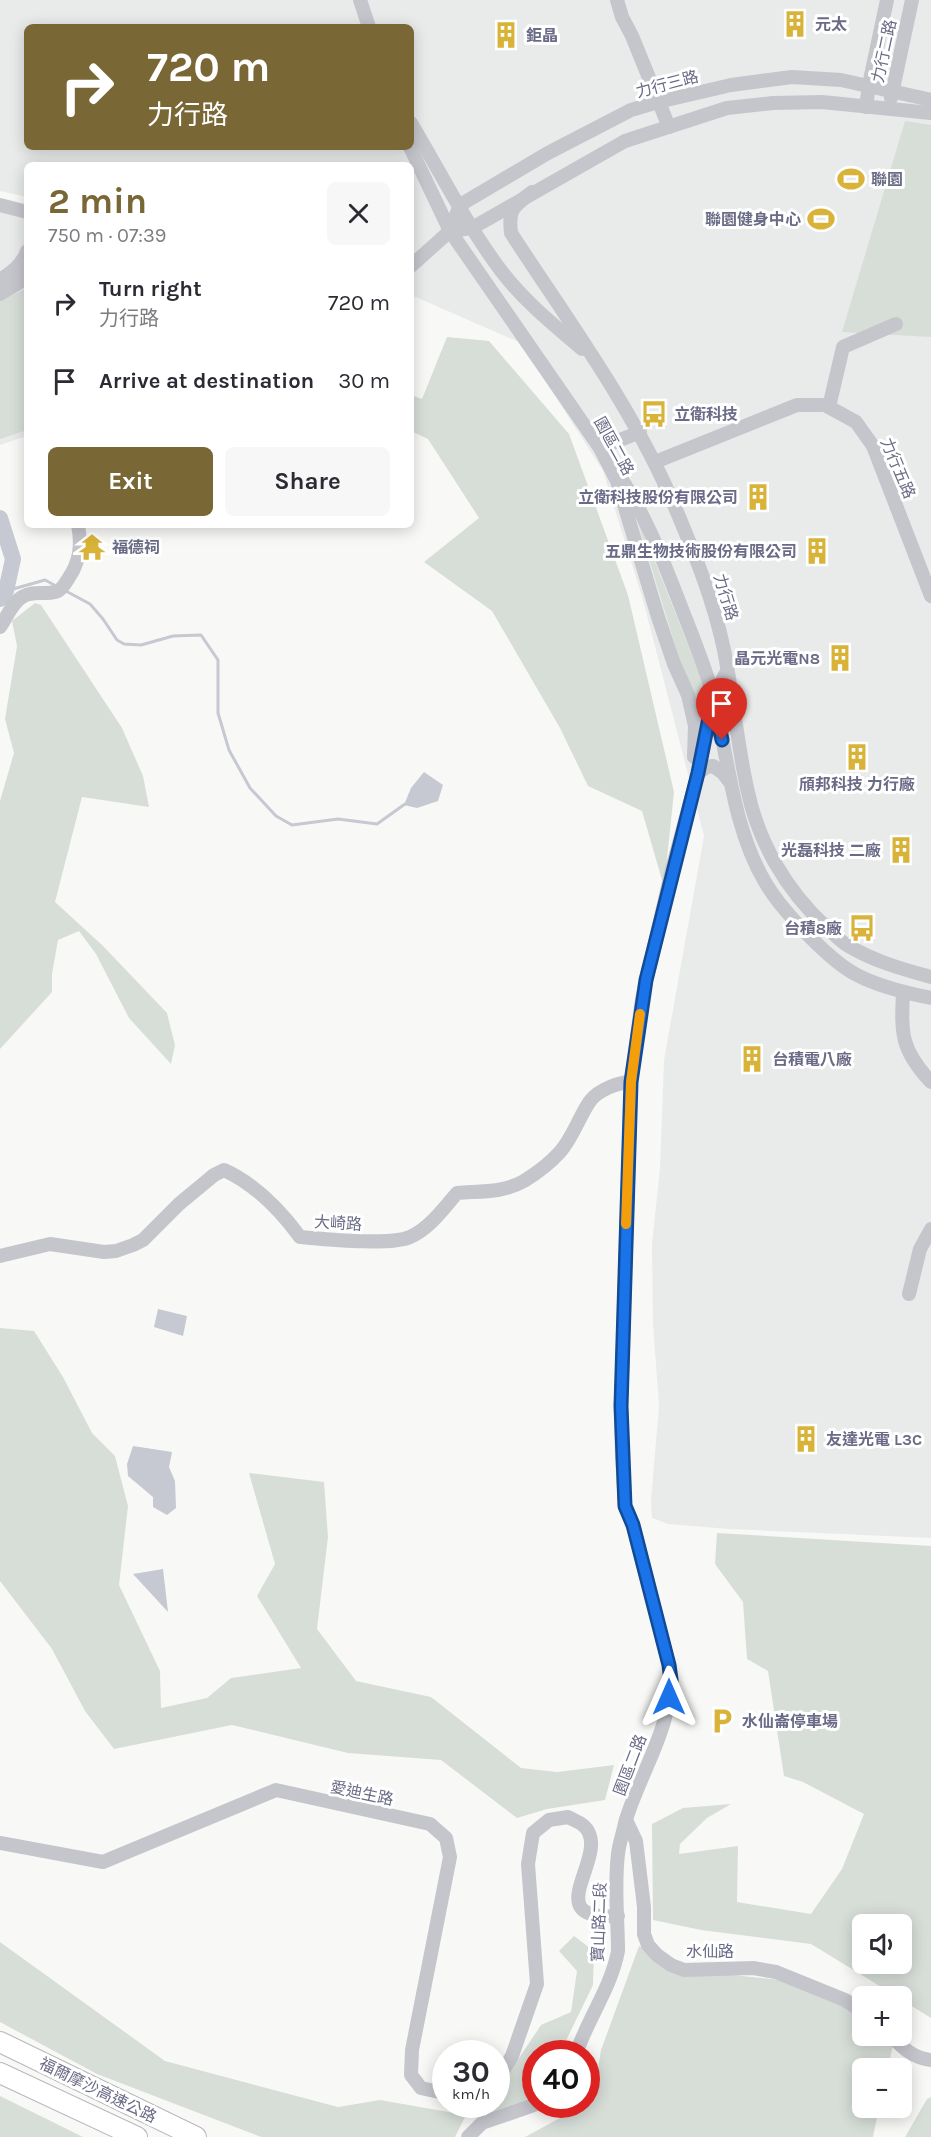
<!DOCTYPE html>
<html lang="en">
<head>
<meta charset="utf-8">
<style>
  body { margin:0; font-family:Karla,"Noto Sans TC",sans-serif; background:#f7f7f7; color:#2b2b33; height:100vh; display:flex; flex-direction:column; font-size:22px; white-space:nowrap }
  * { box-sizing:border-box; margin:0 }
  p { font-size:20px; color:#7c7c81 }
  .icon { flex:none; width:33px; height:33px; fill:none; stroke:currentColor; stroke-width:2; stroke-linecap:round; stroke-linejoin:round }
  .map { position:relative; flex:1; overflow:hidden }
  .drawer { position:absolute; left:24px; top:162px; width:390px; height:366px; display:flex; flex-direction:column; background:#fff; border-radius:9px; box-shadow:0 3px 15px #0003 }
  .drawer>* { flex:none }
  .hud { position:absolute; left:24px; top:24px; width:390px; height:126px; border-radius:9px; box-shadow:0 3px 15px #0003; background:#796835; color:#fff; overflow:hidden }
  .fabs { position:absolute; left:852px; top:1914px; display:grid; gap:12px }
  .fabs a { display:grid; place-items:center; width:60px; height:60px; border-radius:9px; background:#fff; box-shadow:0 3px 15px #0003; font-size:30px }
  .speed { position:absolute; left:432px; top:2040px; display:flex; gap:12px; font-size:30px; font-weight:700; text-align:center }
  .speed>* { display:grid; place-content:center; width:78px; height:78px; border-radius:50%; background:#fff; box-shadow:0 3px 15px #0003; line-height:1 }
  .speed small { font-size:15px; font-weight:400 }
  .speed .limit { border:9px solid #d22; background:#fff; color:#111 }
  .pin { position:absolute; display:grid; place-items:center; width:51px; height:51px; color:#fff; margin:-62px -26px; border-radius:50% 50% 50% 0; rotate:-45deg; box-shadow:0 0 6px #0007 }
  .pin .icon { rotate:45deg }
  .me { position:absolute; width:66px; margin:-33px; rotate:0deg; stroke-linejoin:round; filter:drop-shadow(0 0 4px #0008) }
  .turn { display:flex; align-items:center; gap:21px; height:126px; padding:0 24px; font-size:27px }
  .turn .icon { width:78px; height:78px; stroke-width:2.5 }
  .turn b { display:block; font-size:42px; line-height:51px }
  .round { display:grid; place-items:center; flex:none; width:63px; height:63px; border-radius:9px; background:#f7f7f7 }
  .headline { display:flex; align-items:center; justify-content:space-between; height:102px; padding:0 24px }
  h1 { font-size:36px; font-weight:700; line-height:45px; color:#796835 }
  .button { display:flex; gap:12px; margin-top:auto; padding:12px 24px }
  .button a { flex:1; height:69px; border-radius:9px; background:#796835; color:#fff; font-size:24px; font-weight:700; line-height:69px; text-align:center }
  .button a+a { background:#f7f7f7; color:#2b2b33 }
  ul { padding:0; list-style:none }
  li { display:flex; align-items:center; gap:18px; height:78px; padding:0 24px }
  li div { flex:1 }
  li b { display:block; font-size:22px }
  li em { font-style:normal }
  .map>svg:first-child { display:block }
  .built { fill:#e9eaea; fill-rule:evenodd }
  .green { fill:#d7ded8; fill-rule:evenodd }
  .water { fill:#c6c8d2 }
  .lines { fill:none; stroke-linecap:round; stroke-linejoin:round }
  .stream { stroke:#c6c8d2; stroke-width:3 }
  .river { stroke:#c6c8d2; stroke-width:16 }
  .highway-casing { stroke:#b8b8be; stroke-width:22 }
  .minor { stroke:#c5c5cc; stroke-width:14 }
  .highway { stroke:#fff; stroke-width:20 }
  .route-casing { stroke:#114b97; stroke-width:15 }
  .route { stroke:#1a73e8; stroke-width:10 }
  .slow { stroke:#f59e0b; stroke-width:10 }
  .labels { text-anchor:middle; dominant-baseline:central; stroke-width:6; stroke-linejoin:round; paint-order:stroke }
  .poi-label { font-size:16px; font-weight:bold; fill:#6a6b86; stroke:#fff; text-anchor:start }
  .street-label { font-size:16px; fill:#6a6b86; stroke:#fff }
</style>
</head>
<body>
<div class="map">
<svg width="931" height="2137" viewBox="0 0 931 2137">
  <rect width="100%" height="100%" fill="#f8f9f7"/>
  <g class="built">
    <path d="M 0,0 L 931,0 L 931,1538 L 729,1529 L 668,1524 L 652,1518 L 651,1500 L 659,1406 L 653,1323 L 652,1244 L 660,1168 L 664,1060 L 704,836 L 643,600 L 603,471 L 521,343 L 411,295 L 411,165 L 27,165 L 27,197 L 0,191 ZM 27,27 L 411,27 L 411,147 L 27,147 Z"/>
    <path d="M 0,212 L 27,219 L 27,436 L 0,445 Z"/>
  </g>
  <g class="green">
    <path d="M 905,121 L 931,125 L 931,337 L 842,332 Z"/>
    <path d="M 27,288 L 27,430 L 0,439 L 0,301 Z"/>
    <path d="M 447,337 L 489,341 L 569,434 L 628,595 L 674,792 L 664,887 L 642,811 L 588,786 L 560,728 L 492,611 L 424,562 L 479,518 L 428,439 L 411,431 L 411,395 L 422,399 Z"/>
    <path d="M 634,510 L 709,697 L 702,733 Z"/>
    <path d="M 35,603 L 41,605 L 122,728 L 143,776 L 149,807 L 82,797 L 55,902 L 103,946 L 167,1013 L 175,1045 L 171,1064 L 129,1018 L 96,954 L 79,931 L 58,940 L 52,974 L 52,992 L 0,1049 L 0,801 L 14,753 L 5,719 L 17,646 L 12,621 Z"/>
    <path d="M 0,1328 L 34,1331 L 63,1377 L 92,1433 L 115,1456 L 128,1506 L 119,1585 L 160,1671 L 161,1708 L 207,1698 L 231,1678 L 301,1668 L 257,1596 L 275,1564 L 249,1473 L 324,1482 L 328,1537 L 317,1629 L 356,1681 L 431,1697 L 521,1768 L 557,1772 L 614,1765 L 605,1800 L 547,1809 L 517,1818 L 441,1760 L 348,1753 L 232,1725 L 114,1749 L 85,1711 L 52,1649 L 0,1581 Z"/>
    <path d="M 717,1533 L 931,1546 L 931,2018 L 902,2000 L 902,1996 L 896,1996 L 811,1944 L 701,1930 L 653,1920 L 652,1824 L 683,1808 L 731,1804 L 707,1818 L 680,1844 L 679,1854 L 738,1846 L 737,1902 L 811,1914 L 842,1869 L 864,1814 L 803,1782 L 784,1776 L 768,1671 L 747,1659 L 743,1602 L 715,1564 ZM 862,1924 L 902,1924 L 902,1964 L 862,1964 Z"/>
    <path d="M 574,1936 L 594,1951 L 593,1985 L 560,2053 L 536,2054 L 535,2106 L 465,2117 L 455,2137 L 261,2137 L 97,2074 L 0,2022 L 0,1942 L 165,2061 L 338,2107 L 380,2100 L 454,2113 L 470,2105 L 496,2104 L 497,2091 L 541,2025 L 571,2012 L 577,1971 L 559,1951 Z"/>
    <path d="M 639,1946 L 693,1971 L 810,1983 L 862,2019 L 862,2036 L 887,2036 L 894,2040 L 888,2068 L 862,2068 L 862,2108 L 879,2108 L 873,2137 L 525,2137 L 593,2100 L 601,2050 Z"/>
    <path d="M 0,2096 L 83,2137 L 0,2137 Z"/>
    <path d="M 931,2097 L 931,2137 L 905,2137 L 927,2099 Z"/>
  </g>
  <g class="water">
    <path d="M 424,772 L 443,785 L 438,801 L 417,808 L 404,805 L 411,788 Z"/>
    <path d="M 158,1309 L 187,1316 L 183,1336 L 154,1327 Z"/>
    <path d="M 133,1446 L 172,1452 L 169,1467 L 175,1481 L 176,1508 L 167,1515 L 153,1507 L 153,1497 L 128,1476 L 127,1464 Z"/>
    <path d="M 163,1569 L 168,1612 L 133,1574 Z"/>
  </g>
  <g class="lines">
    <g class="stream">
      <path d="M 64,590 L 90,604 L 103,619 L 117,640 L 124,644 L 141,645 L 173,636 L 201,635 L 218,660 L 218,713 L 229,750 L 250,788 L 276,816 L 292,825 L 338,819 L 377,824 L 405,804"/>
      <path d="M 6,591 L 45,580 L 58,587"/>
    </g>
    <path class="river" d="M 0,518 L 13,559 L 6,591 L 0,599"/>
    <defs>
      <g id="highway">
        <path d="M 0,2042 L 196,2137"/>
        <path d="M 0,2073 L 137,2137"/>
      </g>
    </defs>
    <use href="#highway" class="highway-casing"/>
    <g class="minor">
      <path d="M 360,0 L 369,27"/>
      <path d="M 617,0 L 622,17 L 632,36 L 669,127"/>
      <path d="M 891,98 L 912,0"/>
      <path d="M 866,107 L 869,85 L 887,0"/>
      <path d="M 411,123 C 441,173 467,226 502,272 C 525,302 554,325 582,349"/>
      <path d="M 410,147 L 450,231 L 600,448 L 617,481 L 658,617 L 674,664 L 688,695 L 695,726 L 694,757"/>
      <path d="M 532,192 C 514,206 508,209 511,233 C 570,324 636,412 677,512 C 696,557 714,602 724,650 C 733,695 737,742 747,788 C 758,842 786,890 826,927 C 833,933 839,940 847,945 C 873,961 902,969 931,977"/>
      <path d="M 0,205 L 27,212"/>
      <path d="M 450,231 L 472,228 L 625,141 L 727,108 L 773,103 L 822,102 L 931,113"/>
      <path d="M 411,266 L 450,231 L 460,205 L 548,153 L 631,110 L 658,102 L 731,85 L 792,77 L 841,80 L 931,100"/>
      <path d="M 0,280 C 12,272 22,265 27,251"/>
      <path d="M 0,294 L 20,282 L 27,274"/>
      <path d="M 829,407 L 843,347 L 896,324"/>
      <path d="M 600,448 L 640,432"/>
      <path d="M 655,462 L 797,405 L 825,405 L 856,422 L 873,446 L 931,596"/>
      <path d="M 620,477 C 646,516 663,560 680,604 C 692,635 705,666 714,698 C 728,758 733,828 765,882 C 777,903 794,921 811,938 C 824,951 841,967 857,975 C 880,987 906,993 931,998"/>
      <path d="M 0,627 C 7,617 12,603 22,597 C 33,590 44,595 55,592 C 61,591 65,584 68,579 C 80,562 82,545 78,525"/>
      <path d="M 698,773 L 707,767 L 713,766 L 723,773 L 729,781"/>
      <path d="M 903,993 C 901,1034 901,1050 931,1082"/>
      <path d="M 0,1256 L 50,1244 L 104,1252 L 116,1251 L 133,1245 L 143,1240 L 179,1204 L 214,1175 L 224,1170 C 255,1184 280,1210 300,1237 C 324,1239 390,1246 410,1237 C 429,1229 444,1208 457,1193 C 481,1191 503,1193 524,1181 C 537,1173 550,1163 560,1152 C 573,1137 579,1117 590,1101 C 598,1090 619,1082 631,1082"/>
      <path d="M 909,1294 L 920,1249 L 931,1229"/>
      <path d="M 626,1820 L 636,1841 L 644,1907 L 644,1934 L 648,1945 L 657,1955 L 671,1965 L 684,1970 L 753,1968 L 776,1972 L 845,2000 L 862,2011"/>
      <path d="M 0,1843 L 103,1862 L 276,1790 L 430,1824 L 446,1838 L 450,1857 L 412,2050 L 411,2075 L 421,2088 L 439,2092 L 446,2091"/>
      <path d="M 891,2036 C 903,2048 913,2058 931,2060"/>
      <path d="M 576,2054 C 588,2018 611,1988 618,1951 C 618,1920 614,1885 618,1854 C 619,1844 623,1833 625,1823 C 640,1770 677,1723 669,1665 L 633,1525 L 625,1506 L 622,1456 L 621,1406 L 631,1082 L 642,999 L 672,869 L 698,773 L 713,698 L 727,671"/>
      <path d="M 496,2075 L 504,2069 L 512,2056 L 537,1984 L 528,1864 L 533,1833 L 549,1820 L 568,1817 C 573,1820 580,1822 584,1826 C 614,1854 534,1922 618,1916"/>
      <path d="M 468,2137 L 482,2123 L 537,2104"/>
    </g>
    <use href="#highway" class="highway"/>
  </g>
  <g class="lines">
    <defs>
      <path id="route" d="M 669,1697 L 671,1680 L 669,1665 L 633,1525 L 625,1506 L 621,1406 L 631,1082 L 646,980 L 698,773 L 713,698 L 722,740"/>
    </defs>
    <use href="#route" class="route-casing"/>
    <use href="#route" class="route"/>
    <path class="slow" d="M 626,1224 L 631,1082 L 640,1014"/>
  </g>
  <defs>
    <symbol id="building-bare" viewBox="-9 -9 18 18"><path d="M-4-6H4V6H1V3H-1V6H-4ZM-2.5-4.3h1.7v1.8h-1.7ZM.8-4.3h1.7v1.8H.8ZM-2.5-1h1.7V.8h-1.7ZM.8-1h1.7V.8H.8Z" fill="#d9b338" stroke="#fff" stroke-width="2.5" paint-order="stroke"/></symbol>
    <symbol id="stadium-bare" viewBox="-9 -9 18 18"><path d="M0-5a6.5 5 0 1 0 0 10a6.5 5 0 1 0 0-10ZM-3.5-1.8h7v3.6h-7Z" fill="#d9b338" stroke="#fff" stroke-width="2.5" paint-order="stroke"/></symbol>
    <symbol id="bus-bare" viewBox="-9 -9 18 18"><path d="M-5-6H5V4H4V6H2V4H-2V6H-4V4H-5ZM-3.5-4V0h7V-4ZM-3.5 1.2v1.5H-2V1.2ZM2 1.2v1.5H3.5V1.2Z" fill="#d9b338" stroke="#fff" stroke-width="2.5" paint-order="stroke"/></symbol>
    <symbol id="temple-bare" viewBox="-9 -9 18 18"><path d="M0-6L5-2H3V0L6.5 2.5H4V6H1.5V3h-3V6H-4V2.5H-6.5L-3 0V-2H-5Z" fill="#d9b338" stroke="#fff" stroke-width="2.5" paint-order="stroke"/></symbol>
    <symbol id="parking-bare" viewBox="-9 -9 18 18"><path d="M-3.5-5.5H1a3.5 3.5 0 0 1 0 7H-1V5.5H-3.5ZM-1-3.4V-.6H.8a1.4 1.4 0 0 0 0-2.8Z" fill="#d9b338" stroke="#fff" stroke-width="2.5" paint-order="stroke"/></symbol>
  </defs>
  <g fill-rule="evenodd">
    <use href="#building-bare" x="776" y="5" width="38" height="38"/>
    <use href="#building-bare" x="487" y="16" width="38" height="38"/>
    <use href="#stadium-bare" x="832" y="160" width="38" height="38"/>
    <use href="#stadium-bare" x="802" y="200" width="38" height="38"/>
    <use href="#bus-bare" x="635" y="395" width="38" height="38"/>
    <use href="#building-bare" x="739" y="478" width="38" height="38"/>
    <use href="#temple-bare" x="73" y="528" width="38" height="38"/>
    <use href="#building-bare" x="798" y="532" width="38" height="38"/>
    <use href="#building-bare" x="821" y="639" width="38" height="38"/>
    <use href="#building-bare" x="838" y="738" width="38" height="38"/>
    <use href="#building-bare" x="882" y="831" width="38" height="38"/>
    <use href="#bus-bare" x="843" y="909" width="38" height="38"/>
    <use href="#building-bare" x="733" y="1040" width="38" height="38"/>
    <use href="#building-bare" x="787" y="1420" width="38" height="38"/>
    <use href="#parking-bare" x="703" y="1702" width="38" height="38"/>
  </g>
  <g class="labels">
    <g class="poi-label">
      <text x="815" y="24">元太</text>
      <text x="526" y="35">鉅晶</text>
      <text x="871" y="179">聯園</text>
      <text x="801" y="219" text-anchor="end">聯園健身中心</text>
      <text x="674" y="414">立衛科技</text>
      <text x="738" y="497" text-anchor="end">立衛科技股份有限公司</text>
      <text x="112" y="547">福德祠</text>
      <text x="797" y="551" text-anchor="end">五鼎生物技術股份有限公司</text>
      <text x="820" y="658" text-anchor="end">晶元光電N8</text>
      <text x="857" y="784" text-anchor="middle">頎邦科技 力行廠</text>
      <text x="881" y="850" text-anchor="end">光磊科技 二廠</text>
      <text x="842" y="928" text-anchor="end">台積8廠</text>
      <text x="772" y="1059">台積電八廠</text>
      <text x="826" y="1439">友達光電 L3C</text>
      <text x="742" y="1721">水仙崙停車場</text>
    </g>
    <g class="street-label">
      <text transform="translate(884 51) rotate(-78)">力行二路</text>
      <text transform="translate(667 84) rotate(-15)">力行三路</text>
      <text transform="translate(614 446) rotate(61)">園區二路</text>
      <text transform="translate(898 468) rotate(67)">力行五路</text>
      <text transform="translate(726 597) rotate(73)">力行路</text>
      <text transform="translate(338 1223) rotate(3)">大崎路</text>
      <text transform="translate(630 1765) rotate(-69)">園區二路</text>
      <text transform="translate(362 1793) rotate(12)">愛迪生路</text>
      <text transform="translate(599 1922) rotate(-88)">寶山路二段</text>
      <text x="710" y="1951">水仙路</text>
      <text transform="translate(98 2090) rotate(26)">福爾摩沙高速公路</text>
    </g>
  </g>
</svg>
<div class="fabs">
<a><svg class="icon" aria-label="sound" viewBox="0 0 24 24"><path d="M4 9h4l5-4v14l-5-4H4zM17 9q2 3 0 6"/></svg></a>
<a>+</a>
<a>−</a>
</div>
<div class="speed"><div>30<small>km/h</small></div><div class="limit">40</div></div>
<div class="pin" style="left:722px;top:740px;background:#d93025"><svg class="icon" aria-label="arrive" viewBox="0 0 24 24"><path d="M6 21V4h12l-3 4 3 4H6"/></svg></div>
<svg class="me" style="left:669px;top:1697px" viewBox="-20 -20 40 40"><path d="M0-17L14 15 0 8-14 15z" fill="#1a73e8" stroke="#fff" stroke-width="4"/></svg>
<div class="hud">
<div class="turn"><svg class="icon" aria-label="right" viewBox="0 0 24 24"><path d="M7 20v-9h11M14 6l5 5-5 5"/></svg><div><b>720 m</b>力行路</div></div>
</div>
<section class="drawer">
<div class="headline"><div><h1>2 min</h1><p>750 m · 07:39</p></div><a class="round"><svg class="icon" aria-label="close" viewBox="0 0 24 24"><path d="M6 6l12 12M18 6L6 18"/></svg></a></div>
<ul>
<li><svg class="icon" aria-label="right" viewBox="0 0 24 24"><path d="M7 20v-9h11M14 6l5 5-5 5"/></svg><div><b>Turn right</b><p>力行路</p></div><em>720 m</em></li>
<li><svg class="icon" aria-label="arrive" viewBox="0 0 24 24"><path d="M6 21V4h12l-3 4 3 4H6"/></svg><div><b>Arrive at destination</b></div><em>30 m</em></li>
</ul>
<div class="button"><a>Exit</a><a>Share</a></div>
</section>
</div>
</body>
</html>
